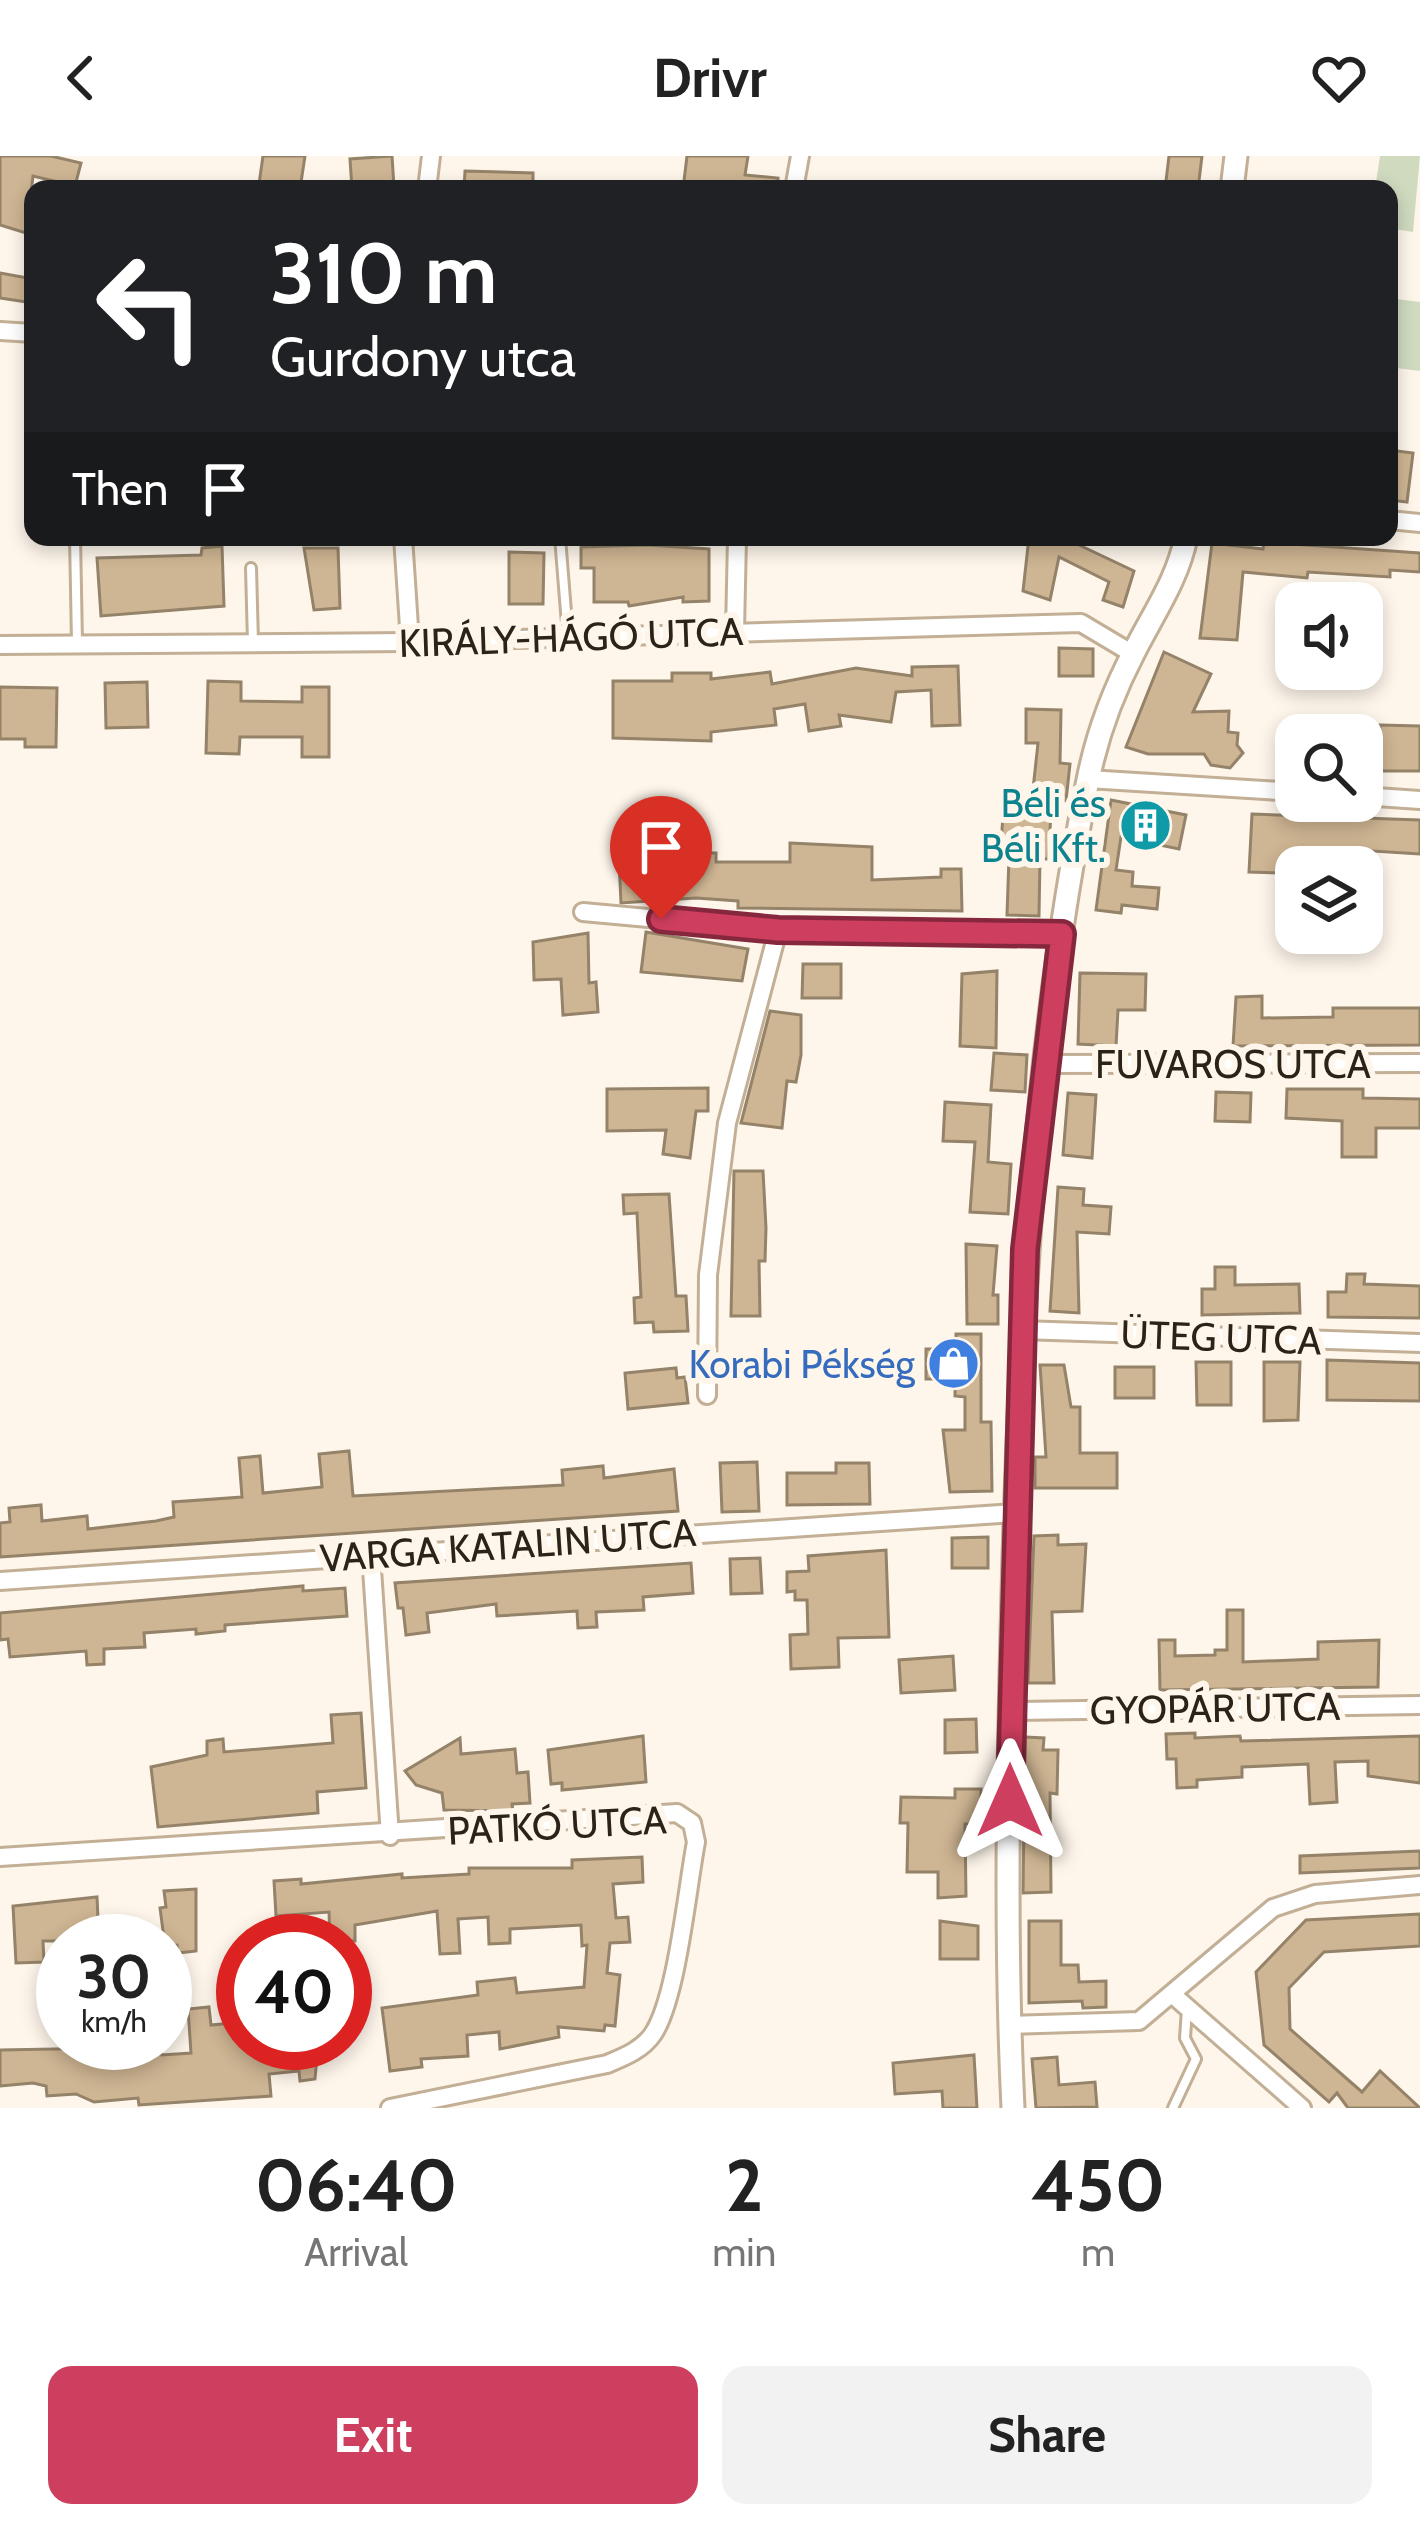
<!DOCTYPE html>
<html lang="en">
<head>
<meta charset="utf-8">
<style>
  body { margin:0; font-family:Cabin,sans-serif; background:#f2f2f2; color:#222; height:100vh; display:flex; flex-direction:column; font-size:45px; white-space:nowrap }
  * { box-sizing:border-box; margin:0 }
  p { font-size:39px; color:#767676 }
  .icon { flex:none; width:66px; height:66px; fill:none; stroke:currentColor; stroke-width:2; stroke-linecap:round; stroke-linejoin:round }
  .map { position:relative; height:1952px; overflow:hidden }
  .details { display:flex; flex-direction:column; background:#fff; flex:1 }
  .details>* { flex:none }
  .top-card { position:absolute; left:24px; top:24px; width:1374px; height:366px; border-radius:24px; box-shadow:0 6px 18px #0003; background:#202124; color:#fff; overflow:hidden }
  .tools { position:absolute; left:1275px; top:426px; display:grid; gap:24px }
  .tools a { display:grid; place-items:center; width:108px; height:108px; border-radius:24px; background:#fff; box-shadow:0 6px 18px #0003; font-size:60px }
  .speed { position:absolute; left:36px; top:1758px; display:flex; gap:24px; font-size:60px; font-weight:700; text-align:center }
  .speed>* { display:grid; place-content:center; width:156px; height:156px; border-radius:50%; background:#fff; box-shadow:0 6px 18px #0003; line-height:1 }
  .speed small { font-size:30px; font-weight:400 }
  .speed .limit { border:18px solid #d22; background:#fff; color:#111 }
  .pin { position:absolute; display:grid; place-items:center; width:102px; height:102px; color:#fff; margin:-123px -51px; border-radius:50% 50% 50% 0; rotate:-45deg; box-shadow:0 0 12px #0007 }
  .pin .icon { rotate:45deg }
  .me { position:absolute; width:132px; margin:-66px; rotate:0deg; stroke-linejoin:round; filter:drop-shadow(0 0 9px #0008) }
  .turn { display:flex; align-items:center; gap:42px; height:252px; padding:0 48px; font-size:54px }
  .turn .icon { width:156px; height:156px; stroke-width:2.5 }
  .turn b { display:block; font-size:84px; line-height:102px }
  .then { display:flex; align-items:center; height:114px; padding:0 48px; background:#0003; gap:24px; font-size:45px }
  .eta { display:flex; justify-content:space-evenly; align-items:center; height:204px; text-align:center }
  .eta b { font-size:72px; font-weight:700; line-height:84px }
  .button { display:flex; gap:24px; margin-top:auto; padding:24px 48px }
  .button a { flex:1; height:138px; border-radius:24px; background:#ce3e5e; color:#fff; font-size:48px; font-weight:700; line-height:138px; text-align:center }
  .button a+a { background:#f2f2f2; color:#222 }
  header { display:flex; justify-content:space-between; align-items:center; height:156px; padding:0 48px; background:#fff; font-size:54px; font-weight:700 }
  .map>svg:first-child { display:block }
  .green { fill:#cfdabf }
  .building { fill:#ceb593; stroke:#948269; stroke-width:3 }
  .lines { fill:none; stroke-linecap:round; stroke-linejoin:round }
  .service-casing { stroke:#c2af95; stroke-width:14 }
  .minor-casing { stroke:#c2af95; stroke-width:22 }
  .tertiary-casing { stroke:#c2af95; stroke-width:27 }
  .service { stroke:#fff; stroke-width:8 }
  .minor { stroke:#fff; stroke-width:16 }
  .tertiary { stroke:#fff; stroke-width:21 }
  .route-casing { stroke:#86283d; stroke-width:30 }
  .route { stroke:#ce3e5e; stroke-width:21 }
  .labels { text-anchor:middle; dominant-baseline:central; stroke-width:12; stroke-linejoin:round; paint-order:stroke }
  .street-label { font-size:39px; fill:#2a2319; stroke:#fef6eb }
  .culture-label { font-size:39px; fill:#0d838f; stroke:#fef6eb; text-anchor:end }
  .shop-label { font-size:39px; fill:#366cbe; stroke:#fef6eb; text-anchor:end }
</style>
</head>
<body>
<header><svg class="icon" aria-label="back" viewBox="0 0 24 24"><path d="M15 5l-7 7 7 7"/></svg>Drivr<svg class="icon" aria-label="heart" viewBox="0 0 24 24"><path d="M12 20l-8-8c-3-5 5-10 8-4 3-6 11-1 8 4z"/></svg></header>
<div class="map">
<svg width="1420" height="1952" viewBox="0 0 1420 1952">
  <rect width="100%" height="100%" fill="#fef6eb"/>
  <g class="green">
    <path d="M 1380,0 L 1420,0 L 1413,76 L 1389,72 L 1389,33 L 1375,33 Z"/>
    <path d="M 1389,142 L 1420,146 L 1420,215 L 1389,211 Z"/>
  </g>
  <g class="building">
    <path d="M 0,0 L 51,0 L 81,7 L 75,30 L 33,20 L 26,77 L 0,69 Z"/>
    <path d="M 263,0 L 305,0 L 300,33 L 259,28 Z"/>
    <path d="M 392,0 L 394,31 L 352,33 L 350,3 Z"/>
    <path d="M 687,0 L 748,0 L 745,19 L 778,22 L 778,33 L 683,33 Z"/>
    <path d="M 1169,0 L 1202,0 L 1198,33 L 1165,33 Z"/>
    <path d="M 465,15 L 533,17 L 533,33 L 464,33 Z"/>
    <path d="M 0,117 L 33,123 L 33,147 L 0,142 Z"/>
    <path d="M 1389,294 L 1413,297 L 1407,346 L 1389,344 Z"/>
    <path d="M 1029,381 L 1062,381 L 1134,415 L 1123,451 L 1103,444 L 1109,426 L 1059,401 L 1050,444 L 1023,435 Z"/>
    <path d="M 1264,386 L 1420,397 L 1420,416 L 1390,414 L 1390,421 L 1308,416 L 1307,422 L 1243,416 L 1237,484 L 1200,482 L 1212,387 L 1263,393 Z"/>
    <path d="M 648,389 L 709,393 L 709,445 L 683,446 L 683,441 L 629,450 L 628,446 L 594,446 L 594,412 L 581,412 L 581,391 Z"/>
    <path d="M 222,390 L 224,450 L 101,460 L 97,402 L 201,399 L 202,392 Z"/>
    <path d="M 304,392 L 338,392 L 340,452 L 314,454 Z"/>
    <path d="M 509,396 L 544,397 L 543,448 L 509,448 Z"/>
    <path d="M 1059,492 L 1093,493 L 1093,520 L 1059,520 Z"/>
    <path d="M 1164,496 L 1211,518 L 1193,556 L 1229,555 L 1228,576 L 1238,577 L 1237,589 L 1243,597 L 1230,612 L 1211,609 L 1204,598 L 1148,598 L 1126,591 Z"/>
    <path d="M 958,510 L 960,569 L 932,570 L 931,534 L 896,536 L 891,566 L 839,559 L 841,570 L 809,575 L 805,548 L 774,553 L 776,569 L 711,576 L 711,585 L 613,582 L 613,525 L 672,525 L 672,517 L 711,517 L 711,523 L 770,516 L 772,528 L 856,512 L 912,520 L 912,511 Z"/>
    <path d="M 208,525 L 241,526 L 241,545 L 302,546 L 302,531 L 329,531 L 329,601 L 302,601 L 302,581 L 240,581 L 239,598 L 206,597 Z"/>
    <path d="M 147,526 L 148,571 L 106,572 L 105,527 Z"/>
    <path d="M 0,531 L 57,532 L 56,591 L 25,591 L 25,583 L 0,583 Z"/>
    <path d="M 1026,553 L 1061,554 L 1060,607 L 1070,608 L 1066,645 L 1052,644 L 1048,703 L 1040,703 L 1039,760 L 1007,759 L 1009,701 L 1000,700 L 1003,660 L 1030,661 L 1038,587 L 1026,587 Z"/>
    <path d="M 1380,569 L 1420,570 L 1420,615 L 1370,615 L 1371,584 L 1380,585 Z"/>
    <path d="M 1111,644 L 1186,659 L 1179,693 L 1121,681 L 1116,714 L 1133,716 L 1132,730 L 1159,732 L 1157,753 L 1122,749 L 1121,757 L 1096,754 Z"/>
    <path d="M 1252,658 L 1420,664 L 1420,698 L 1373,695 L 1372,711 L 1280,708 L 1280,717 L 1249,716 Z"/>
    <path d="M 790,687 L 872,691 L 872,724 L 941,721 L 941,713 L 961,713 L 962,755 L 738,752 L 738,745 L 696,742 L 621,747 L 619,705 L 697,697 L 716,697 L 716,706 L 790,706 Z"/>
    <path d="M 646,776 L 748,793 L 742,825 L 641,816 Z"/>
    <path d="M 588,777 L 589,827 L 596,826 L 598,856 L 563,859 L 561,823 L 534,824 L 533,786 Z"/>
    <path d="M 803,808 L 841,808 L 841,842 L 802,842 Z"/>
    <path d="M 997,815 L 996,892 L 960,890 L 962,818 Z"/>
    <path d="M 1080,817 L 1146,818 L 1145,854 L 1118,854 L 1116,890 L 1078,888 Z"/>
    <path d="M 1262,840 L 1262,862 L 1333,861 L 1333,852 L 1420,852 L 1420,889 L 1233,890 L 1236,841 Z"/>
    <path d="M 770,855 L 801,859 L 801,899 L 796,926 L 787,925 L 782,972 L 741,967 Z"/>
    <path d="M 994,897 L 1027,899 L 1025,936 L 991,934 Z"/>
    <path d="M 708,932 L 708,955 L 696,955 L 690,1002 L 663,998 L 666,974 L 607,975 L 607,933 Z"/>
    <path d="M 1287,933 L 1363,933 L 1363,942 L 1420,943 L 1420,972 L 1376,972 L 1376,1001 L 1342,1001 L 1342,965 L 1286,962 Z"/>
    <path d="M 1216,936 L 1251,937 L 1250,966 L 1215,965 Z"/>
    <path d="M 1068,937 L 1096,939 L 1092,1002 L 1063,999 Z"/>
    <path d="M 945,946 L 991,949 L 988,1006 L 1011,1008 L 1008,1058 L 970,1056 L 975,986 L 943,985 Z"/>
    <path d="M 734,1015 L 763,1015 L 766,1072 L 765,1105 L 759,1105 L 760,1160 L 731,1160 Z"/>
    <path d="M 1058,1031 L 1084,1033 L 1083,1049 L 1111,1051 L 1109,1078 L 1077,1076 L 1079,1157 L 1050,1155 Z"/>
    <path d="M 669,1038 L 676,1140 L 686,1140 L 688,1175 L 654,1176 L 653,1166 L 635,1167 L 634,1142 L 641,1141 L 637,1057 L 624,1058 L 623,1039 Z"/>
    <path d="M 966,1088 L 997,1090 L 993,1139 L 998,1139 L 998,1168 L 967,1168 Z"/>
    <path d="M 1215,1111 L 1235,1111 L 1235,1129 L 1299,1128 L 1300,1157 L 1202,1159 L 1202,1133 L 1215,1133 Z"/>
    <path d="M 1347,1118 L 1365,1118 L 1364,1128 L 1420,1130 L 1420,1162 L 1328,1161 L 1328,1136 L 1346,1136 Z"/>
    <path d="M 956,1178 L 981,1178 L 981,1266 L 991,1266 L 992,1335 L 950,1336 L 943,1274 L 965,1274 L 965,1241 L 955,1240 L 955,1223 L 926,1223 L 926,1193 L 956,1193 Z"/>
    <path d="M 1327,1204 L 1420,1207 L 1420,1245 L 1327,1244 Z"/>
    <path d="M 1196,1206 L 1231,1206 L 1231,1249 L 1197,1249 Z"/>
    <path d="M 1264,1206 L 1300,1206 L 1298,1264 L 1264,1265 Z"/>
    <path d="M 1040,1209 L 1064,1209 L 1071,1251 L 1080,1251 L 1080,1297 L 1117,1297 L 1117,1332 L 1035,1332 L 1035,1301 L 1046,1301 Z"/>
    <rect x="1115" y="1211" width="39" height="31"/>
    <path d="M 676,1212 L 677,1222 L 685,1221 L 688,1247 L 628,1253 L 625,1217 Z"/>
    <path d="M 349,1295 L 353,1340 L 563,1329 L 562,1314 L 603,1310 L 604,1322 L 674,1313 L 678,1355 L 0,1401 L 0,1367 L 10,1366 L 9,1352 L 41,1349 L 42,1365 L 87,1360 L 88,1373 L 156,1365 L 174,1361 L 173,1346 L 242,1341 L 239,1302 L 260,1300 L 263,1337 L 322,1331 L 319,1298 Z"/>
    <path d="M 757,1306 L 759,1355 L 722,1356 L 720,1307 Z"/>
    <path d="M 836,1307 L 869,1307 L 870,1348 L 787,1349 L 787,1317 L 836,1317 Z"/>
    <path d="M 1058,1379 L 1058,1389 L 1086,1388 L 1082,1455 L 1052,1456 L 1054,1527 L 1028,1527 L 1034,1380 Z"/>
    <path d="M 988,1381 L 988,1412 L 952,1412 L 952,1382 Z"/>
    <path d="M 886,1394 L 889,1481 L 838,1482 L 839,1511 L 791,1513 L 790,1479 L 808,1478 L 807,1444 L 795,1444 L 795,1435 L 787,1436 L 787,1416 L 809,1415 L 808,1400 Z"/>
    <path d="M 760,1402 L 762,1437 L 731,1438 L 730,1403 Z"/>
    <path d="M 691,1407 L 693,1437 L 643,1441 L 644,1454 L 596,1456 L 597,1471 L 578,1472 L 577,1455 L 497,1460 L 496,1448 L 427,1457 L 429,1476 L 406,1479 L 403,1452 L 398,1452 L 395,1427 Z"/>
    <path d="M 303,1430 L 303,1435 L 345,1432 L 347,1460 L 225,1469 L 225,1475 L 196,1478 L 196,1473 L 144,1477 L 145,1491 L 104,1493 L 104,1508 L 87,1509 L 86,1495 L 10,1501 L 8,1483 L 0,1484 L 0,1457 Z"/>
    <path d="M 1227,1454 L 1243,1454 L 1243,1506 L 1318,1503 L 1318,1486 L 1379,1484 L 1378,1531 L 1160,1534 L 1159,1484 L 1175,1484 L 1175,1500 L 1215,1499 L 1215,1494 L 1227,1494 Z"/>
    <path d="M 953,1500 L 955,1534 L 901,1537 L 899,1504 Z"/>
    <path d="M 361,1557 L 366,1632 L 317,1636 L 318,1657 L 158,1671 L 151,1611 L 207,1599 L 207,1585 L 223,1583 L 224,1596 L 333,1587 L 331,1559 Z"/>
    <path d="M 976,1563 L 977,1596 L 945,1597 L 945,1564 Z"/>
    <path d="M 1195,1577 L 1195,1582 L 1240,1580 L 1241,1585 L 1420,1580 L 1420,1627 L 1368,1620 L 1368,1605 L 1335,1606 L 1337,1646 L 1310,1648 L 1308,1608 L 1242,1611 L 1242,1621 L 1197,1624 L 1197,1631 L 1177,1632 L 1176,1603 L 1167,1603 L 1166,1578 Z"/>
    <path d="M 643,1580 L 646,1626 L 562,1634 L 562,1627 L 551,1628 L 548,1594 Z"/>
    <path d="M 1025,1581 L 1044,1582 L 1043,1594 L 1058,1594 L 1057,1638 L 1050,1637 L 1051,1736 L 1023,1737 Z"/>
    <path d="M 460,1582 L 461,1598 L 515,1593 L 517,1617 L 528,1616 L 530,1647 L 512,1648 L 513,1655 L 444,1654 L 442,1637 L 416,1629 L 405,1615 Z"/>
    <path d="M 955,1633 L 981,1633 L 981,1668 L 965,1668 L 966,1740 L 938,1742 L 938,1716 L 907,1716 L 908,1667 L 900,1667 L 901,1641 L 955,1642 Z"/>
    <path d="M 1420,1695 L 1420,1712 L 1300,1717 L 1300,1700 Z"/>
    <path d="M 642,1701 L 643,1726 L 613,1728 L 616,1762 L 628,1761 L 630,1786 L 610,1787 L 607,1817 L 620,1819 L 615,1870 L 605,1869 L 604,1875 L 558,1871 L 559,1881 L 500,1893 L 499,1876 L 467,1879 L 468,1900 L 421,1903 L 422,1911 L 390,1915 L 382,1852 L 478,1839 L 477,1826 L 515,1822 L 517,1837 L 584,1831 L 587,1789 L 582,1790 L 581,1769 L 510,1773 L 510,1787 L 489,1788 L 488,1761 L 458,1763 L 460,1797 L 440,1798 L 437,1755 L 355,1769 L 355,1785 L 330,1785 L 329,1756 L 276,1760 L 274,1725 L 301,1723 L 301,1728 L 402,1718 L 402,1722 L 469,1718 L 469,1712 L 572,1712 L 572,1704 Z"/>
    <path d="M 196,1733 L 196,1795 L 178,1797 L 177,1789 L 165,1790 L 160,1752 L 166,1751 L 164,1735 Z"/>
    <path d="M 97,1741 L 99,1785 L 43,1785 L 44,1806 L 16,1807 L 13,1750 Z"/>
    <path d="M 1420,1758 L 1420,1790 L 1324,1796 L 1289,1832 L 1290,1873 L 1362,1936 L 1380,1915 L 1420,1952 L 1348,1952 L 1337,1937 L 1329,1946 L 1264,1889 L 1256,1816 L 1306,1764 Z"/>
    <path d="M 940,1765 L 978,1770 L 978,1803 L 940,1803 Z"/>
    <path d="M 1029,1765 L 1061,1765 L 1061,1809 L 1078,1809 L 1079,1826 L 1106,1825 L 1106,1851 L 1083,1852 L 1082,1845 L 1029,1847 Z"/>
    <path d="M 209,1851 L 211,1869 L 243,1866 L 243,1887 L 318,1890 L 315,1923 L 300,1925 L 299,1915 L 269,1918 L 271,1940 L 139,1949 L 138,1942 L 94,1946 L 76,1938 L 47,1940 L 46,1930 L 33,1927 L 0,1930 L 0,1894 L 108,1892 L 108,1901 L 161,1894 L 162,1899 L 191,1897 L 188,1853 Z"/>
    <path d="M 974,1899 L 977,1952 L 943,1952 L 942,1935 L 895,1938 L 893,1907 Z"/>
    <path d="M 1057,1901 L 1059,1929 L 1095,1926 L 1097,1951 L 1036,1952 L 1032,1903 Z"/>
  </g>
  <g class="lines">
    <defs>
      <g id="service">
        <path d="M 75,381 L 77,487"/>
        <path d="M 560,381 L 568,481"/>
        <path d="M 251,412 L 253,487"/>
        <path d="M 1173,1952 L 1196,1903 L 1185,1882 L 1187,1853"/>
      </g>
      <g id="minor">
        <path d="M 427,33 L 431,0"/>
        <path d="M 794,33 L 800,0"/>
        <path d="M 0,175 L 33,177"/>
        <path d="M 1389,364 L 1420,367"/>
        <path d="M 403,381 L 410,486"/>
        <path d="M 735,476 L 737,381"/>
        <path d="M 0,489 L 410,486 L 1081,467 L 1133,498"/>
        <path d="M 1088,623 L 1296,636"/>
        <path d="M 1362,640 L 1420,644"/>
        <path d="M 583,756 L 778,774 L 1062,778"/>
        <path d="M 1046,908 L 1420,907"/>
        <path d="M 1021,1174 L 1420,1187"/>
        <path d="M 707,1239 L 708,1119 L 727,967 L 778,774"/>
        <path d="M 371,1398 L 390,1680"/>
        <path d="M 0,1425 L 1015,1357"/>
        <path d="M 1010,1555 L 1420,1549"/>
        <path d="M 0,1701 L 677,1657 L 692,1667 L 696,1686 C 687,1733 677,1842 653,1878 C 642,1894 624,1901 607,1908 L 390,1952"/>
        <path d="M 1173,1839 L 1302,1952"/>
        <path d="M 1009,1869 L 1139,1865 L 1273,1752 L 1315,1738 L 1420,1729"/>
      </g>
      <g id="tertiary">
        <path d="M 1232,33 L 1236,0"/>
        <path d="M 1013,1952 C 1004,1768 1009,1583 1014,1399 C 1022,1139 1036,879 1088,624 C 1097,579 1113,536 1134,496 C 1153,458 1178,423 1186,381"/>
      </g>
    </defs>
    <use href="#service" class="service-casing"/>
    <use href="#minor" class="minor-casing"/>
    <use href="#tertiary" class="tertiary-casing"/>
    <use href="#service" class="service"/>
    <use href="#minor" class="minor"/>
    <use href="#tertiary" class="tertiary"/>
  </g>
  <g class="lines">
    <defs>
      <path id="route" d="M 661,763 L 778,774 L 1062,778 L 1025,1093 L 1010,1645"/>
    </defs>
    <use href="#route" class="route-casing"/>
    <use href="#route" class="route"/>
  </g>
  <defs>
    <symbol id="building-disc" viewBox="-11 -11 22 22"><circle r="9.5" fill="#0f9aa8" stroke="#fef6eb"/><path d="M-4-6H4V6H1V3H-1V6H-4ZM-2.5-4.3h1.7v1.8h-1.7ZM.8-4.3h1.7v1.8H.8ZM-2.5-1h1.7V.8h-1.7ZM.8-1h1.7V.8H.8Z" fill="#fff"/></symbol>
    <symbol id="shop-disc" viewBox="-11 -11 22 22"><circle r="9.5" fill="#3f7fe0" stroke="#fef6eb"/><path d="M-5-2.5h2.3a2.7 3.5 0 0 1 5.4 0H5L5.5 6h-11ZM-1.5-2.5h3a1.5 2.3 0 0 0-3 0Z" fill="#fff"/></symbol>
  </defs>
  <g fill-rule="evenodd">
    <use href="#building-disc" x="1116" y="640" width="59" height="59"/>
    <use href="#shop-disc" x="924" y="1178" width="59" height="59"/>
  </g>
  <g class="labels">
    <g class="street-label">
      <text transform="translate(571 481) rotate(-2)">KIRÁLY-HÁGÓ UTCA</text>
      <text x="1233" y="908">FUVAROS UTCA</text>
      <text transform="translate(1221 1181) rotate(2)">ÜTEG UTCA</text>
      <text transform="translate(508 1389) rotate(-4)">VARGA KATALIN UTCA</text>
      <text transform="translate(1215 1552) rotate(-1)">GYOPÁR UTCA</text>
      <text transform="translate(557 1669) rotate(-3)">PATKÓ UTCA</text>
    </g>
    <g class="culture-label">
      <text x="1106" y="647">Béli és<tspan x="1106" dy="45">Béli Kft.</tspan></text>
    </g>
    <g class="shop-label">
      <text x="915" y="1208">Korabi Pékség</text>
    </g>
  </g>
</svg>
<div class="tools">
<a><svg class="icon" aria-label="sound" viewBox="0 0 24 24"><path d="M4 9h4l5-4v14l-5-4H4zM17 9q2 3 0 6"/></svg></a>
<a><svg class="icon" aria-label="search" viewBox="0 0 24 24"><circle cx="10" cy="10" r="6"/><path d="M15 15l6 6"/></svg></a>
<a><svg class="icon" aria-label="layers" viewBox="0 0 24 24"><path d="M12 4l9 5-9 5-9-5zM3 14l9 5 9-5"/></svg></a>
</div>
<div class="speed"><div>30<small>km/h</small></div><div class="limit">40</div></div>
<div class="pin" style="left:661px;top:763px;background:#d93025"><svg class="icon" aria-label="arrive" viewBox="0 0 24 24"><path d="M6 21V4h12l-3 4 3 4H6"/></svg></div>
<svg class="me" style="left:1010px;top:1645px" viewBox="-20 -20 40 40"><path d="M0-17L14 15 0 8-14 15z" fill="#ce3e5e" stroke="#fff" stroke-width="4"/></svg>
<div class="top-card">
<div class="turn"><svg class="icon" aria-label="left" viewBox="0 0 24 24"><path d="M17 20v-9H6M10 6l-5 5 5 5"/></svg><div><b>310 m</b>Gurdony utca</div></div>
<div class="then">Then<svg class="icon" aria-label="arrive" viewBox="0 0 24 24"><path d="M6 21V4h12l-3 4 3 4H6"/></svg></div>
</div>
</div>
<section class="details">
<div class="eta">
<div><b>06:40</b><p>Arrival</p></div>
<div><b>2</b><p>min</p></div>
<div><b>450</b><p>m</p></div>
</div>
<div class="button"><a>Exit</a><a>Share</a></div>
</section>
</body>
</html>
